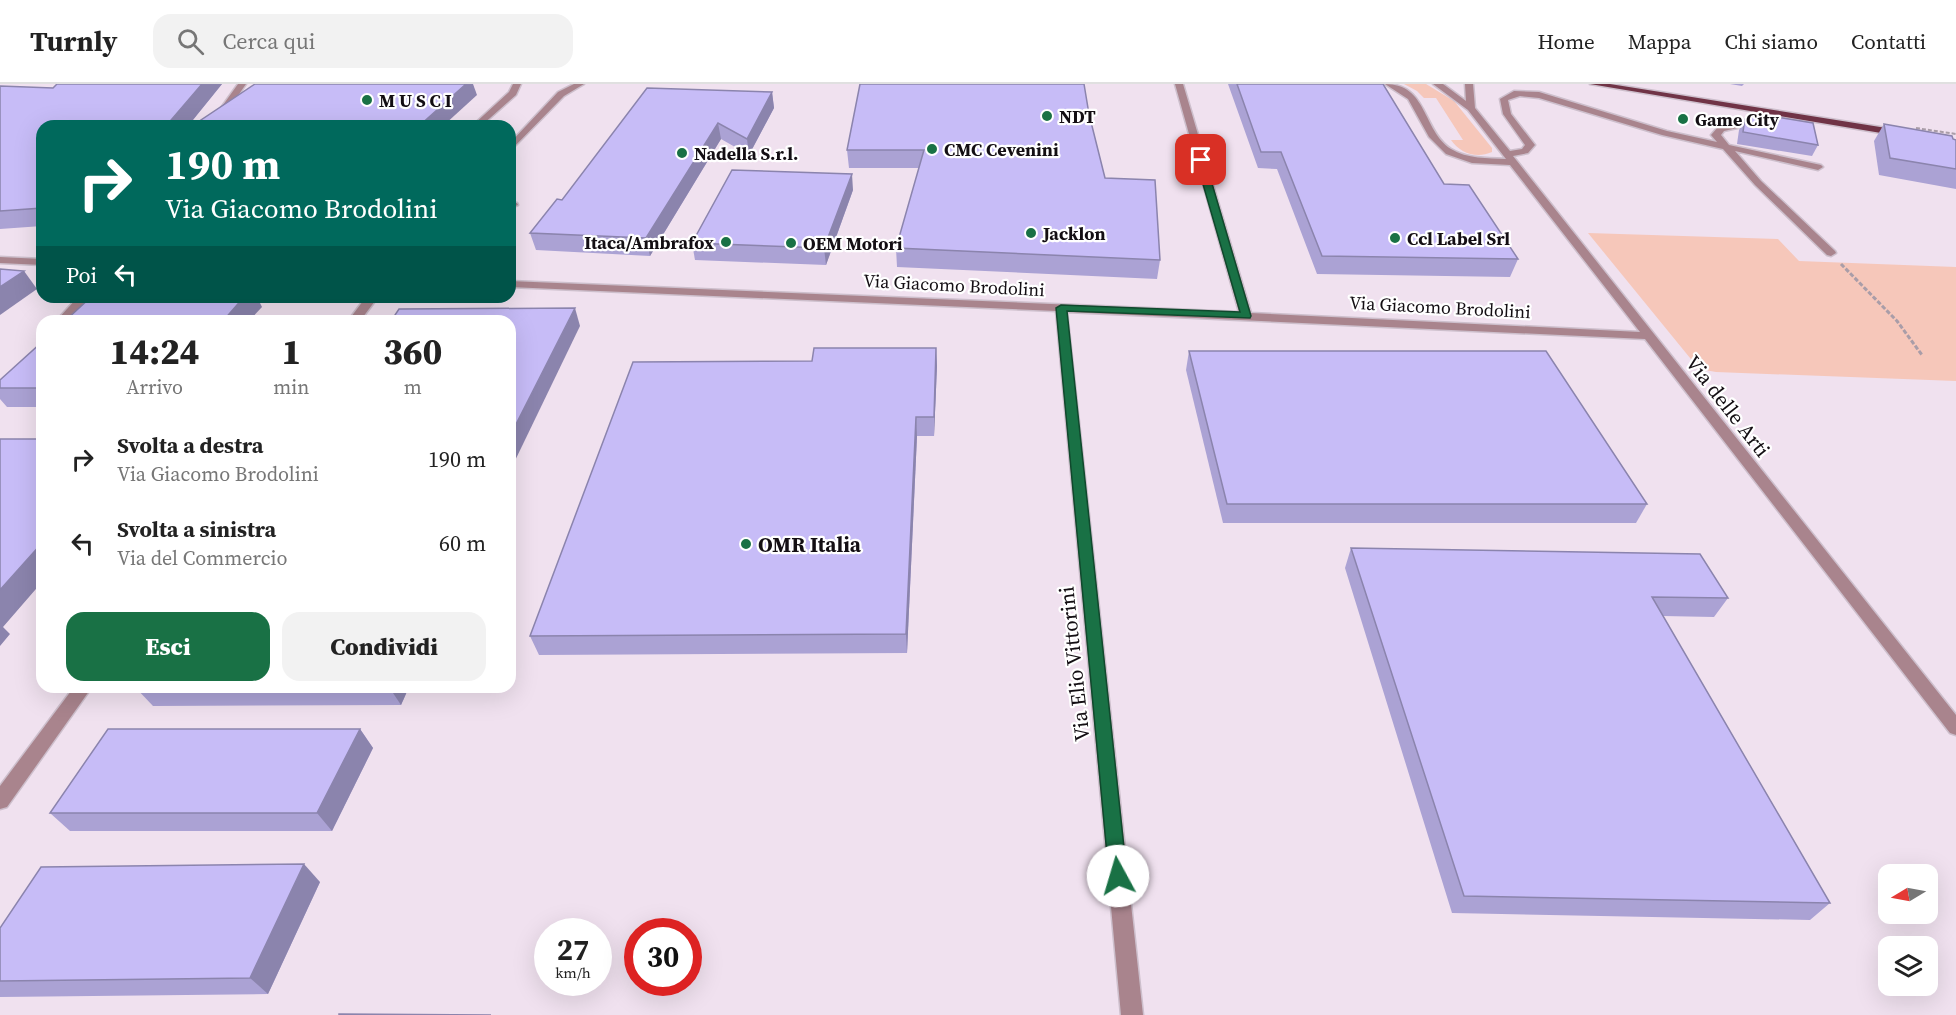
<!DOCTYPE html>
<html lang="it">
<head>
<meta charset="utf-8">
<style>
  body { margin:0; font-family:"Source Serif 4",serif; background:#f2f2f2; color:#222; height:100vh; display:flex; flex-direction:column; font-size:22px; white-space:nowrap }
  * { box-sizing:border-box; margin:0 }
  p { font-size:20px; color:#767676 }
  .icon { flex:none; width:33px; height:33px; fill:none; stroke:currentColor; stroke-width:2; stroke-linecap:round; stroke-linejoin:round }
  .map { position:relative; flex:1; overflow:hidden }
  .side { position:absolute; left:36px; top:231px; width:480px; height:378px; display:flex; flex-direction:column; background:#fff; border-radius:18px; box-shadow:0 6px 24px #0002 }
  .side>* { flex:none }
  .banner { position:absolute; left:36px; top:36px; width:480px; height:183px; border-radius:18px; box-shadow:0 6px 24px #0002; background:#00695c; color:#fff; overflow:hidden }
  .needle { width:39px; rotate:260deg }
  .tools { position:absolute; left:1878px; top:780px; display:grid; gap:12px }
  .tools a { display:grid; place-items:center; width:60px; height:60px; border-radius:12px; background:#fff; box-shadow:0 6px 24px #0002; font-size:30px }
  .speed { position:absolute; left:534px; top:834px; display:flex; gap:12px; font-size:30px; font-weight:700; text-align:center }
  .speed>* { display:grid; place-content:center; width:78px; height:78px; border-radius:50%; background:#fff; box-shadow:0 6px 24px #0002; line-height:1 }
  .speed small { font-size:15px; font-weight:400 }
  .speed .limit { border:9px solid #d22; background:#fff; color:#111 }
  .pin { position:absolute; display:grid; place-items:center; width:51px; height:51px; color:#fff; margin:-26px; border-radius:12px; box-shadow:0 3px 9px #0006 }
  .me { position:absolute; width:66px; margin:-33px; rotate:354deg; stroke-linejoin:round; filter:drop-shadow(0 0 4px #0008) }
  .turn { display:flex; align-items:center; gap:21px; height:126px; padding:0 30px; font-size:27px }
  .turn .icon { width:78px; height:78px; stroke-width:2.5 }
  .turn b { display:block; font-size:42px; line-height:51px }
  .then { display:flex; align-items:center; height:57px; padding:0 30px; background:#0003; gap:12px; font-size:22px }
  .eta { display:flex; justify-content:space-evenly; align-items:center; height:102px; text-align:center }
  .eta b { font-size:36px; font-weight:800; line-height:42px }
  .button { display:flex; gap:12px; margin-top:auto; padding:12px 30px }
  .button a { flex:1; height:69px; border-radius:18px; background:#197145; color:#fff; font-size:24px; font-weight:800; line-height:69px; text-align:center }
  .button a+a { background:#f2f2f2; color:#222 }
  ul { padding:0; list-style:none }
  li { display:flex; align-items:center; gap:18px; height:84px; padding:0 30px }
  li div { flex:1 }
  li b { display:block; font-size:22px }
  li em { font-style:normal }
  header { display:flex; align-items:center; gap:36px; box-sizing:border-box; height:84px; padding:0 30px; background:#fff; border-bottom:2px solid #e0e0e0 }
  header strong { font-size:28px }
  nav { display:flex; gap:33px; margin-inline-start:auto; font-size:21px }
  .search { width:420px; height:54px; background:#f2f2f2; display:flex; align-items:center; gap:15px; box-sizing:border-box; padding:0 21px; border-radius:18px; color:#767676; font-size:22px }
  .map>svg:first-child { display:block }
  .green { fill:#f6c7ba }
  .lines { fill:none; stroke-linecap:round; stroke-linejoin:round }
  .minor-casing { stroke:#cdbfcc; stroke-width:3 }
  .major-casing { stroke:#cdbfcc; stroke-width:3 }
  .path-far1 { stroke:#a99da8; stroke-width:2; stroke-dasharray:4 2; stroke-linecap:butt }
  .path { stroke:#a99da8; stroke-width:3; stroke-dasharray:4.5 2; stroke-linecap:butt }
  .minor { fill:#a9848d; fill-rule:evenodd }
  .major { fill:#703346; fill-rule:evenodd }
  .wall { fill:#aba2d4 }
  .shaded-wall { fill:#8b84ad }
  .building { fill:#c7bcf7; stroke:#8b84ad; stroke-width:1.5 }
  .route { fill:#197145; stroke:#10492d; stroke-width:1.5 }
  .poi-dot { fill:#197145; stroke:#fff; stroke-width:2 }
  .labels { text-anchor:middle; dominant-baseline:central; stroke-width:4.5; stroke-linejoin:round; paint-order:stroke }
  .far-poi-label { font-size:18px; font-weight:bold; fill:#130e13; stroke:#fff; text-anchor:start }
  .far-street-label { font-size:18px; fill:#130e13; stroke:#fff }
  .street-label { font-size:21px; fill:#130e13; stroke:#fff }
  .poi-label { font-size:21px; font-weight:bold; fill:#130e13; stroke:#fff; text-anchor:start }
</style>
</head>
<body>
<header>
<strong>Turnly</strong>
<div class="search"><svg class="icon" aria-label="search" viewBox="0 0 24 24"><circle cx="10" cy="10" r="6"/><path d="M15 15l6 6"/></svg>Cerca qui</div>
<nav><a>Home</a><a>Mappa</a><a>Chi siamo</a><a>Contatti</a></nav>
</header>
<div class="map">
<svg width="1956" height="931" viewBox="0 0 1956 931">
  <rect width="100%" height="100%" fill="#f0e1ef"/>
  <g class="green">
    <path d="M 1404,0 L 1426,0 L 1454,17 L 1492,64 L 1492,68 C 1476,75 1460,69 1451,56 L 1463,56 L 1436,14 L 1424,14 L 1417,7 Z"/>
    <path d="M 1588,149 L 1778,155 L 1799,177 L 1956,183 L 1956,297 L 1716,288 L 1699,285 Z"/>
  </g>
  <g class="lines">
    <defs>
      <g id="minor">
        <path d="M 238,0 L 246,0 L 217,42 L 208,42 Z"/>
        <path d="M 513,0 L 521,0 L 516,11 L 481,42 L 472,42 L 509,8 Z"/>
        <path d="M 574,0 L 584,0 L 564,12 L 510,67 L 510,59 L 558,8 Z"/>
        <path d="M 1175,0 L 1183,0 L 1251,229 L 1640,248 L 1510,81 L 1472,79 L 1446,70 L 1429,53 L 1408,15 L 1385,0 C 1428,0 1422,46 1451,65 C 1467,75 1488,74 1506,75 L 1468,26 L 1433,0 L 1443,0 L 1466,17 L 1465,0 L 1473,0 L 1475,24 L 1510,67 L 1522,65 L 1525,61 L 1503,30 L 1500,15 L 1514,7 L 1539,8 L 1667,47 L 1717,58 L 1711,51 L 1718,43 L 1750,37 L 1750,41 L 1724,47 L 1721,51 L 1729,61 L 1821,81 L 1823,83 L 1818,86 L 1735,67 L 1761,97 L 1835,167 L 1836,169 L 1831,172 L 1827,171 L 1755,101 L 1723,65 L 1662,51 L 1539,14 L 1520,12 L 1508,16 L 1511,30 L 1535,61 L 1528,69 L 1513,72 L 1956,631 L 1956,651 L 1950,649 L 1645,255 L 1067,228 L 1143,931 L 1121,931 L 1056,227 L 510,203 L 510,197 L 1239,228 Z"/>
        <path d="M 510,118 L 517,119 L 518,121 L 510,124 Z"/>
        <path d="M 0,173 L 42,175 L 42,181 L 0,179 Z"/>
        <path d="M 78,213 L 90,213 L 68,237 L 56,237 Z"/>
        <path d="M 366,213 L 378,213 L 360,237 L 348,237 Z"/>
        <path d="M 74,603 L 92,603 L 7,723 L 0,725 L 0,702 Z"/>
      </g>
      <path id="major" d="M 1590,0 L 1610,0 L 1899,46 L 1904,49 L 1899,52 Z"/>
    </defs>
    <use href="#minor" class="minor-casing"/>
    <use href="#major" class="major-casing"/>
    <path class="path-far1" d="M 1916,44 L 1956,50"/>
    <path class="path" d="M 1841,180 L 1897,237 L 1922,271"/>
    <use href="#minor" class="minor"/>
    <use href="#major" class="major"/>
  </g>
  <g class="wall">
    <path d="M 222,0 L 188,42 L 42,42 L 42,142 L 0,145 L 0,2 L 53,4 Z"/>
    <path d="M 1228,0 L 1383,0 L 1444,100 L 1518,175 L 1510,193 L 1317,190 L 1277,85 L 1258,84 Z"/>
    <path d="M 1730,0 L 1744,0 L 1742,2 Z"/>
    <path d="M 772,8 L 774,24 L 749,71 L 721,55 L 650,172 L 536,166 L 530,149 L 562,116 Z"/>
    <path d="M 1089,30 L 1105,94 L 1160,176 L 1157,195 L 897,183 L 896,164 L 919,84 L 849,84 L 847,66 Z"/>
    <path d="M 1745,35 L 1818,61 L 1812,72 L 1737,60 L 1739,46 Z"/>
    <path d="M 1884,40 L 1956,56 L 1956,105 L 1879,91 L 1874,57 Z"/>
    <path d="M 853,106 L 826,181 L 695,176 L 692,159 Z"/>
    <path d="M 42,258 L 42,323 L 7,323 L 0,315 L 0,296 Z"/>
    <path d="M 936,264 L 937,282 L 934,352 L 917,352 L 907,569 L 539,571 L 530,552 L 812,277 Z"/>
    <path d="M 1189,267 L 1647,420 L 1636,439 L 1223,439 L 1186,286 Z"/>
    <path d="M 1351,464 L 1728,514 L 1714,533 L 1663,532 L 1830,819 L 1810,836 L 1452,829 L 1345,484 Z"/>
    <path d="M 135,603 L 409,603 L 401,621 L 153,622 Z"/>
    <path d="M 360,645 L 373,664 L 332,747 L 70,747 L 50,729 Z"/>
    <path d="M 320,798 L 268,910 L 0,913 L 0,844 Z"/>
  </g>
  <g class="shaded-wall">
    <path d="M 202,0 L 222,0 L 188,42 L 166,42 Z"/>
    <path d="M 466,0 L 473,0 L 477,11 L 443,42 L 419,42 Z"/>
    <path d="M 772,8 L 774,24 L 749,71 L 747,55 Z"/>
    <path d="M 718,39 L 721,55 L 650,172 L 646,154 Z"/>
    <path d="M 852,90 L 853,106 L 826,181 L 824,164 Z"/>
    <path d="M 24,187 L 37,205 L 0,231 L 0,203 Z"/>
    <path d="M 244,213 L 257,213 L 262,223 L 249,237 L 223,237 Z"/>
    <path d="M 575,224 L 580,242 L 510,387 L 510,352 Z"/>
    <path d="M 936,264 L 937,282 L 934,352 L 934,333 Z"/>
    <path d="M 916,333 L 917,352 L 907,569 L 906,550 Z"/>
    <path d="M 42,459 L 42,498 L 3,543 L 10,550 L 0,562 L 0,506 Z"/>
    <path d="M 389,603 L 409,603 L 401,621 Z"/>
    <path d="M 360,645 L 373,664 L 332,747 L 317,729 Z"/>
    <path d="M 304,780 L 320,798 L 268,910 L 250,894 Z"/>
  </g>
  <g class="building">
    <path d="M 57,0 L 202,0 L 166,42 L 42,42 L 42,124 L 0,127 L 0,2 L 53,4 Z"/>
    <path d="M 255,0 L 466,0 L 419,42 L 192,42 Z"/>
    <path d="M 860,0 L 1084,0 L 1089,30 L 1105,94 L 1155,96 L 1160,176 L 896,164 L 924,66 L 847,66 Z"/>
    <path d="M 1237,0 L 1383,0 L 1444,100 L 1469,101 L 1518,175 L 1322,172 L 1281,68 L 1261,68 Z"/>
    <path d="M 647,4 L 772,8 L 747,55 L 718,39 L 646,154 L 530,149 L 557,115 L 562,116 Z"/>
    <path d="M 1758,30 L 1813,39 L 1818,61 L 1743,48 L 1745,35 Z"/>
    <path d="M 1884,40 L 1952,52 L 1953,55 L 1956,56 L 1956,85 L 1890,74 Z"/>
    <path d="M 732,86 L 852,90 L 824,164 L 692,159 Z"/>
    <path d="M 0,185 L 24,187 L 0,203 Z"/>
    <path d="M 91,213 L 244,213 L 223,237 L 65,237 Z"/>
    <path d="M 575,224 L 510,352 L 510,237 L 391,237 L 399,225 Z"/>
    <path d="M 42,258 L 42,304 L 0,304 L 0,296 Z"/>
    <path d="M 814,264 L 936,264 L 934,333 L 916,333 L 906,550 L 530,552 L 633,278 L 812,277 Z"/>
    <path d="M 1189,267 L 1546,267 L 1647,420 L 1227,420 Z"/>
    <path d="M 0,355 L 42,355 L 42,459 L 0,506 Z"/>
    <path d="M 1351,464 L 1700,470 L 1728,514 L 1652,513 L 1830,819 L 1464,812 Z"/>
    <path d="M 108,645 L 360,645 L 317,729 L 50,729 Z"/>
    <path d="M 304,780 L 250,894 L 0,897 L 0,844 L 41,783 Z"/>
    <path d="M 339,930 L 491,931 L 339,931 Z"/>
  </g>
  <path class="route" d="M 1201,73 L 1205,76 L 1251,232 L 1250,234 L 1067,227 L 1127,792 L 1124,797 L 1118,800 L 1111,797 L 1109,792 L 1056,224 L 1061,221 L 1240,228 L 1196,76 Z"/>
  <g class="poi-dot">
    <circle cx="367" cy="16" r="6"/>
    <circle cx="1047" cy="32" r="6"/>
    <circle cx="1683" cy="35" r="6"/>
    <circle cx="932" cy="65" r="6"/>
    <circle cx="682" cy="69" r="6"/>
    <circle cx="1031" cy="149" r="6"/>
    <circle cx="1395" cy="154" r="6"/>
    <circle cx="726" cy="158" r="6"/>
    <circle cx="791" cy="159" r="6"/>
    <circle cx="746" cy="460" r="6"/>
  </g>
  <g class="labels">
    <g class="far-poi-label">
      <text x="379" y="16">M U S C I</text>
      <text x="1059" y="32">NDT</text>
      <text x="1695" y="35">Game City</text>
      <text x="944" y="65">CMC Cevenini</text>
      <text x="694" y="69">Nadella S.r.l.</text>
      <text x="1043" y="149">Jacklon</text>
      <text x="1407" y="154">Ccl Label Srl</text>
      <text x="714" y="158" text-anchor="end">Itaca/Ambrafox</text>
      <text x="803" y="159">OEM Motori</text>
    </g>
    <g class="far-street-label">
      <text transform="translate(954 201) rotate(3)">Via Giacomo Brodolini</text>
      <text transform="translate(1440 223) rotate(3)">Via Giacomo Brodolini</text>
    </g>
    <g class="street-label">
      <text transform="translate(1728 322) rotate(52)">Via delle Arti</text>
      <text transform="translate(1074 580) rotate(-96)">Via Elio Vittorini</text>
    </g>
    <g class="poi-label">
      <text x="758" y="460">OMR Italia</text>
    </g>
  </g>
</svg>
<div class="tools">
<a><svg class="needle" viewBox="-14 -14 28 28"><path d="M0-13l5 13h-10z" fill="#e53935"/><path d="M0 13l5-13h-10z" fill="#767676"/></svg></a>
<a><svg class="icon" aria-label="layers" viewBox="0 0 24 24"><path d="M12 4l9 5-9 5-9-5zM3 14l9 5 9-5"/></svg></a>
</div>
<div class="speed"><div>27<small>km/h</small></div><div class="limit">30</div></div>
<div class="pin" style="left:1201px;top:76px;background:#d93025"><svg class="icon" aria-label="arrive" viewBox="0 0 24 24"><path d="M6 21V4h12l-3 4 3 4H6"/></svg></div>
<svg class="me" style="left:1118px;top:792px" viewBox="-20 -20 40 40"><circle r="19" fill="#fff"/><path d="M0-13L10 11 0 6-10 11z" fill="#197145"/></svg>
<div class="banner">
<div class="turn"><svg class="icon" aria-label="right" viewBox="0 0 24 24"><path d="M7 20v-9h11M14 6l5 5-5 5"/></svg><div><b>190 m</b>Via Giacomo Brodolini</div></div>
<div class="then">Poi<svg class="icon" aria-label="left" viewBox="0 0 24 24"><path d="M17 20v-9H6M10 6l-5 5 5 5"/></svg></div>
</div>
<section class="side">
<div class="eta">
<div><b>14:24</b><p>Arrivo</p></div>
<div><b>1</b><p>min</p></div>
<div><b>360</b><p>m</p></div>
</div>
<ul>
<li><svg class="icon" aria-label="right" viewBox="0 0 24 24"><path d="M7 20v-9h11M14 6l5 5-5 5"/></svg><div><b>Svolta a destra</b><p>Via Giacomo Brodolini</p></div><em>190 m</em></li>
<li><svg class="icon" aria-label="left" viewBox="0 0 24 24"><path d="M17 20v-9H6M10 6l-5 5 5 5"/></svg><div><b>Svolta a sinistra</b><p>Via del Commercio</p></div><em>60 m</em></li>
</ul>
<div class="button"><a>Esci</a><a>Condividi</a></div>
</section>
</div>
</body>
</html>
